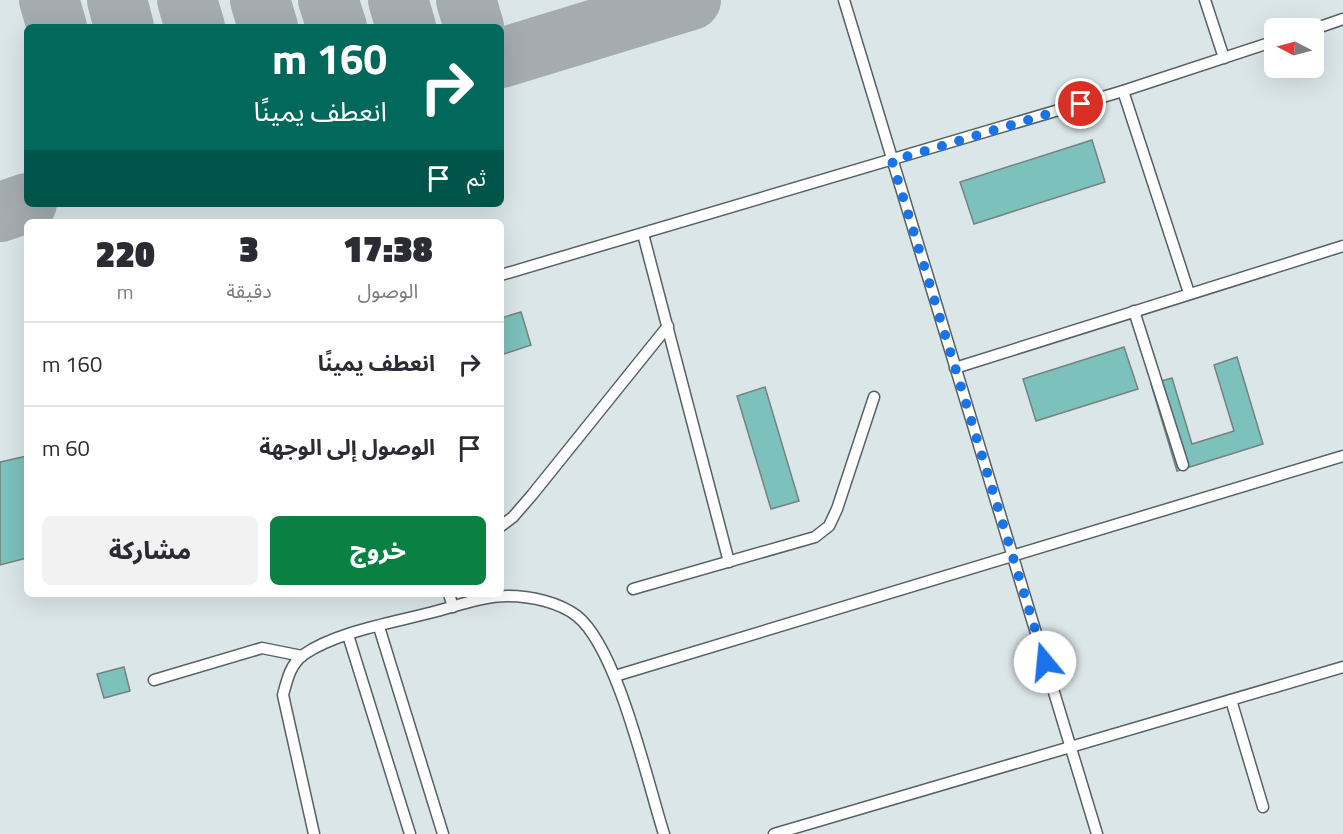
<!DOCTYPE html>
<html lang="ar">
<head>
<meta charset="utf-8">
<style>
  body { margin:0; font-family:"Titillium Web","Noto Sans Arabic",sans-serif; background:#f2f2f3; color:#2b2b33; direction:rtl; height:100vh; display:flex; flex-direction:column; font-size:22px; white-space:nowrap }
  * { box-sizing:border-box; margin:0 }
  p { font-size:20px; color:#7c7c81 }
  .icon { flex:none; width:33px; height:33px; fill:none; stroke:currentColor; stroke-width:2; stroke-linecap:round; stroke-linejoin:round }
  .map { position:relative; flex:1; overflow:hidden; direction:ltr }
  .sheet { position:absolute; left:24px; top:219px; width:480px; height:378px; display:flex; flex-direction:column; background:#fff; border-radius:9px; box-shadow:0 6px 24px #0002; direction:rtl }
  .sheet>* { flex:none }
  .banner { position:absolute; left:24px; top:24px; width:480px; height:183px; border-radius:9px; box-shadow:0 6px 24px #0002; direction:rtl; background:#00695c; color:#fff; overflow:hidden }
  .needle { width:39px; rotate:276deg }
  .buttons { position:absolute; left:1264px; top:18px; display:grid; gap:12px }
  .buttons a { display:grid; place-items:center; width:60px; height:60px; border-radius:9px; background:#fff; box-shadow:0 6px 24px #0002; font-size:30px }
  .pin { position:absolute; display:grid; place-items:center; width:51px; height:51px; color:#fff; margin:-26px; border:3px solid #fff; border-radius:50%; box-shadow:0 2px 6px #0007 }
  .me { position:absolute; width:66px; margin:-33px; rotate:343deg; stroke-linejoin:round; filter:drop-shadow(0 0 4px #0008) }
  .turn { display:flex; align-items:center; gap:21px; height:126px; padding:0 18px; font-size:27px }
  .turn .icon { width:78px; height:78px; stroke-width:2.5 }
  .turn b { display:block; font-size:42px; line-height:51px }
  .then { display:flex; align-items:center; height:57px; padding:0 18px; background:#0003; gap:12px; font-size:22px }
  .eta { display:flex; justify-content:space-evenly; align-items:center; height:102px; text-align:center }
  .eta b { font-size:36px; font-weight:800; line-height:42px }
  .primary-button { display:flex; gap:12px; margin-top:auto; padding:12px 18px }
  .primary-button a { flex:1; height:69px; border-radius:9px; background:#0b8043; color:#fff; font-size:24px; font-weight:800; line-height:69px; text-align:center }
  .primary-button a+a { background:#f2f2f3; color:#2b2b33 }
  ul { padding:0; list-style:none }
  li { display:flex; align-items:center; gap:18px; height:84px; padding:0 18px; border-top:2px solid #e1e1e2 }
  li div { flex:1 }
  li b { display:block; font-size:22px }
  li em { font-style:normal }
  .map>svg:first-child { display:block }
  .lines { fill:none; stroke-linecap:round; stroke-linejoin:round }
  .taxiway { stroke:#a4acaf; stroke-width:60 }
  .building { fill:#7cc1bc; stroke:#768180; stroke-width:1.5 }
  .lane-casing { stroke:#576163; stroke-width:13 }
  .lane { stroke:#fff; stroke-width:10 }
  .route { stroke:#1a73e8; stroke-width:10; stroke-dasharray:0 18 }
</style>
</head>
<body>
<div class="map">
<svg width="1343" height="834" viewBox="0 0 1343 834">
  <rect width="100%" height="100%" fill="#dbe6e9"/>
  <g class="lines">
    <g class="taxiway">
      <path d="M 49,0 L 57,27"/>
      <path d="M 117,0 L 124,27"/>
      <path d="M 187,0 L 195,27"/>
      <path d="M 260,0 L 268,27"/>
      <path d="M 328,0 L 337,27"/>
      <path d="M 398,0 L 406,27"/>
      <path d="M 466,0 L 474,27"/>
      <path d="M 501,58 L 691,0"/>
      <path d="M 0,212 L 27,203"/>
    </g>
  </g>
  <g class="building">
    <path d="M 1092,140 L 1105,182 L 974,224 L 960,182 Z"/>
    <path d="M 521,312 L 531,345 L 501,355 L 501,318 Z"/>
    <path d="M 1124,347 L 1138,389 L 1036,421 L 1023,379 Z"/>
    <path d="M 1237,357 L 1263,444 L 1177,471 L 1151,384 L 1172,378 L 1192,444 L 1234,431 L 1214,365 Z"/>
    <path d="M 765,387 L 799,501 L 771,509 L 737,396 Z"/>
    <path d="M 27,456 L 27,558 L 0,565 L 0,462 Z"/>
    <path d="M 124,667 L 130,691 L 104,698 L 97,674 Z"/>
  </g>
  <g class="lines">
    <defs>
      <g id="lane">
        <path d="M 844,0 L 1097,834"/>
        <path d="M 1205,0 L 1224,58"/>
        <path d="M 1314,29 L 1343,19"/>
        <path d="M 1123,91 L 1189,293"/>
        <path d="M 643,234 L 729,562"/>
        <path d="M 501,275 L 1123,91 L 1275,41"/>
        <path d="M 1134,311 L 1183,465"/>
        <path d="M 955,368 L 1343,246"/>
        <path d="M 501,526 L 513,517 L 532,495 L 668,326"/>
        <path d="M 633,589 L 815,537 L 829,526 L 837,509 L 874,397"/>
        <path d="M 449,594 L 453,607"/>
        <path d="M 379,627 L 443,834"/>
        <path d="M 348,635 L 410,834"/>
        <path d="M 615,676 L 1343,456"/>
        <path d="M 154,680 L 262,648 L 302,656"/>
        <path d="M 1231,700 L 1263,807"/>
        <path d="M 314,834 L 283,695 C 287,680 290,665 303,655 C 337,631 397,622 437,611 C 459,605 484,596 508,596 C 530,596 559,602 577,616 C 618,649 647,781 664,834"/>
        <path d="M 774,834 L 1343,667"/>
      </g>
    </defs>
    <use href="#lane" class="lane-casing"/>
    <use href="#lane" class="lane"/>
  </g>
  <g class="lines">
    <path class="route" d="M 1045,662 L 892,161 L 1081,104"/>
  </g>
</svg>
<div class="buttons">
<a><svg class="needle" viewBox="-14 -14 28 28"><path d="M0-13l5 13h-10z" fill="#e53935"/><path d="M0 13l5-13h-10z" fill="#7c7c81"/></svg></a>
</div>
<div class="pin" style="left:1081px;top:104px;background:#d93025"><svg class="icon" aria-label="arrive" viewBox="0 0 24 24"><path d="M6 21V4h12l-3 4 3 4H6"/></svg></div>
<svg class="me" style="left:1045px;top:662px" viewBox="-20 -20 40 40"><circle r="19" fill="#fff"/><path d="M0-13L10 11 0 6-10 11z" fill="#1a73e8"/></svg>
<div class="banner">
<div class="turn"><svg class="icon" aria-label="right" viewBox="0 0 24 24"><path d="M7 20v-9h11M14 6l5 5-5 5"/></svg><div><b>160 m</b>انعطف يمينًا</div></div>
<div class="then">ثم<svg class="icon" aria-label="arrive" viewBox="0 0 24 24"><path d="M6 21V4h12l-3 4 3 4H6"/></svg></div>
</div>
<section class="sheet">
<div class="eta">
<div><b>17:38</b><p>الوصول</p></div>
<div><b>3</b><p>دقيقة</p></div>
<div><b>220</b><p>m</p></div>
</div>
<ul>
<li><svg class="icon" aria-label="right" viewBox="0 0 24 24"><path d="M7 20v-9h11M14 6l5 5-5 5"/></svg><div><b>انعطف يمينًا</b></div><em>160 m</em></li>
<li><svg class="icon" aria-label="arrive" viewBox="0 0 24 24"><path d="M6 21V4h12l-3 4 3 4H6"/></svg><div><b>الوصول إلى الوجهة</b></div><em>60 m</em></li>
</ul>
<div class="primary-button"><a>خروج</a><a>مشاركة</a></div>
</section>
</div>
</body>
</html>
